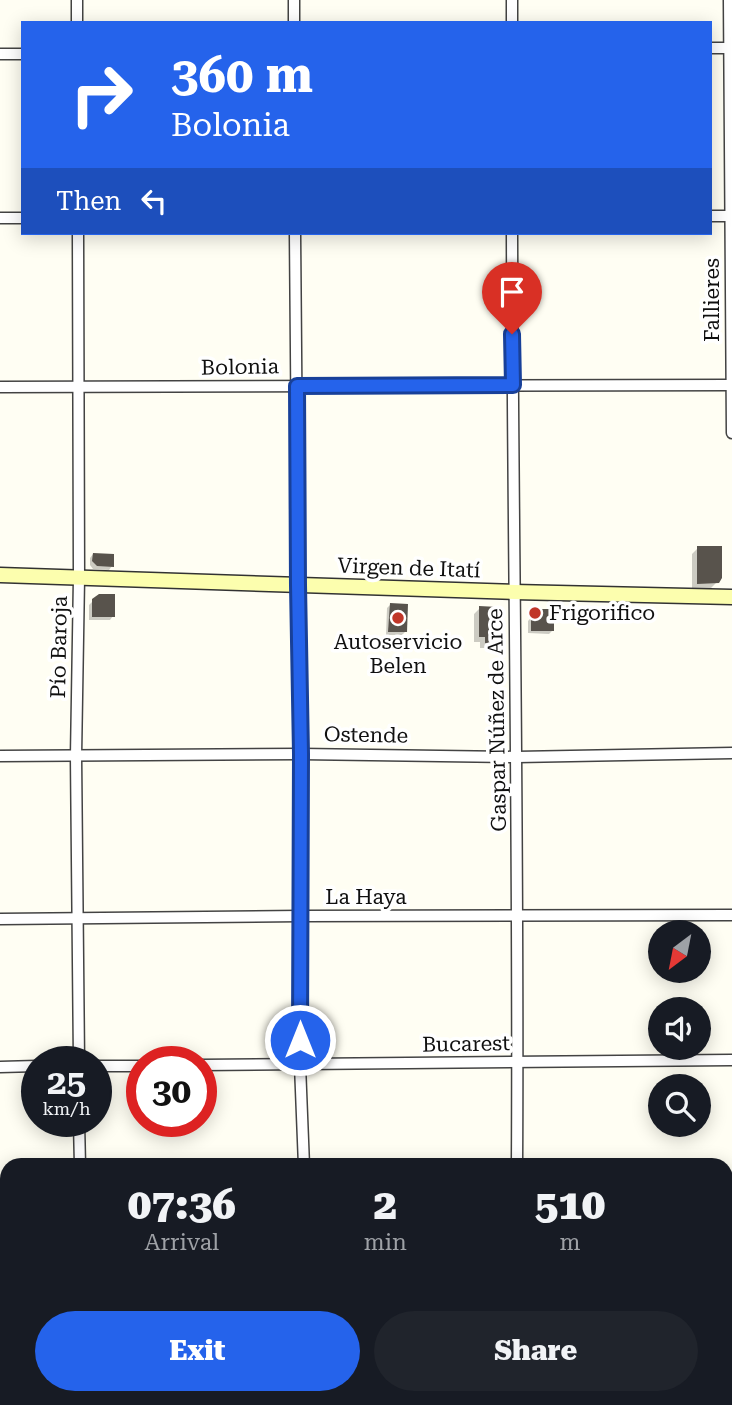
<!DOCTYPE html>
<html lang="en">
<head>
<meta charset="utf-8">
<style>
  body { margin:0; font-family:"Roboto Serif",serif; background:#20242c; color:#f1f3f6; height:100vh; display:flex; flex-direction:column; font-size:26px; white-space:nowrap }
  * { box-sizing:border-box; margin:0 }
  p { font-size:23px; color:#9ea1a6 }
  .icon { flex:none; width:38px; height:38px; fill:none; stroke:currentColor; stroke-width:2; stroke-linecap:round; stroke-linejoin:round }
  .map { position:relative; flex:1; overflow:hidden }
  .side { position:absolute; left:0px; top:1158px; width:733px; height:247px; display:flex; flex-direction:column; background:#171b24; border-radius:21px 21px 0 0; box-shadow:0 4px 18px #0003 }
  .side>* { flex:none }
  .top-card { position:absolute; left:21px; top:21px; width:691px; height:214px; border-radius:0px; box-shadow:0 4px 18px #0003; background:#2563eb; color:#fff; overflow:hidden }
  .needle { width:46px; rotate:212deg }
  .fabs { position:absolute; left:648px; top:920px; display:grid; gap:14px }
  .fabs a { display:grid; place-items:center; width:63px; height:63px; border-radius:50%; background:#171b24; box-shadow:0 4px 18px #0003; font-size:35px }
  .speed { position:absolute; left:21px; top:1046px; display:flex; gap:14px; font-size:35px; font-weight:700; text-align:center }
  .speed>* { display:grid; place-content:center; width:91px; height:91px; border-radius:50%; background:#171b24; box-shadow:0 4px 18px #0003; line-height:1 }
  .speed small { font-size:18px; font-weight:400 }
  .speed .limit { border:10px solid #d22; background:#fff; color:#111 }
  .pin { position:absolute; display:grid; place-items:center; width:60px; height:60px; color:#fff; margin:-72px -30px; border-radius:50% 50% 50% 0; rotate:-45deg; box-shadow:0 0 7px #0007 }
  .pin .icon { rotate:45deg }
  .me { position:absolute; width:77px; margin:-38px; rotate:0deg; stroke-linejoin:round; filter:drop-shadow(0 0 5px #0008) }
  .turn { display:flex; align-items:center; gap:24px; height:147px; padding:0 35px; font-size:32px }
  .turn .icon { width:91px; height:91px; stroke-width:2.5 }
  .turn b { display:block; font-size:49px; line-height:60px }
  .then { display:flex; align-items:center; height:66px; padding:0 35px; background:#0003; gap:14px; font-size:26px }
  .eta { display:flex; justify-content:space-evenly; align-items:center; height:119px; text-align:center }
  .eta b { font-size:42px; font-weight:800; line-height:49px }
  .button { display:flex; gap:14px; margin-top:auto; padding:14px 35px }
  .button a { flex:1; height:80px; border-radius:42px; background:#2563eb; color:#fff; font-size:28px; font-weight:800; line-height:80px; text-align:center }
  .button a+a { background:#20242c; color:#f1f3f6 }
  .map>svg:first-child { display:block }
  .shadow { fill:#0003 }
  .building { fill:#58534c }
  .lines { fill:none; stroke-linecap:round; stroke-linejoin:round }
  .lane-casing { stroke:#434343; stroke-width:8 }
  .street-casing { stroke:#434343; stroke-width:13 }
  .secondary-casing { stroke:#323232; stroke-width:17 }
  .lane { stroke:#fff; stroke-width:5 }
  .street { stroke:#fff; stroke-width:10 }
  .secondary { stroke:#fcfeae; stroke-width:14 }
  .route-casing { stroke:#184099; stroke-width:18 }
  .route { stroke:#2563eb; stroke-width:12 }
  .poi-dot { fill:#c03628; stroke:#fff; stroke-width:2.5 }
  .labels { text-anchor:middle; dominant-baseline:central; stroke-width:7; stroke-linejoin:round; paint-order:stroke }
  .street-label { font-size:21px; fill:#101010; stroke:#fff }
  .poi-label { font-size:21px; fill:#101010; stroke:#fff; text-anchor:start }
</style>
</head>
<body>
<div class="map">
<svg width="732" height="1405" viewBox="0 0 732 1405">
  <rect width="100%" height="100%" fill="#fffef3"/>
  <g class="shadow">
    <path d="M 698,548 L 717,582 L 711,588 L 692,589 L 692,554 Z"/>
    <path d="M 93,554 L 112,566 L 109,570 L 93,569 L 90,565 L 90,558 Z"/>
    <path d="M 99,595 L 113,616 L 110,620 L 89,620 L 89,605 Z"/>
    <path d="M 390,605 L 405,632 L 402,635 L 386,635 L 387,608 Z"/>
    <path d="M 480,608 L 500,643 L 495,648 L 480,648 L 480,642 L 474,642 L 474,614 Z"/>
    <path d="M 537,611 L 553,630 L 549,634 L 528,633 L 528,621 Z"/>
    <path d="M 541,1398 L 631,1398 L 626,1404 L 585,1405 L 541,1405 Z"/>
  </g>
  <g class="building">
    <path d="M 697,546 L 722,546 L 722,578 L 719,583 L 697,584 Z"/>
    <path d="M 93,553 L 114,554 L 114,567 L 97,566 L 92,561 Z"/>
    <path d="M 99,594 L 115,594 L 115,617 L 92,617 L 92,599 Z"/>
    <path d="M 390,603 L 408,604 L 407,632 L 388,632 Z"/>
    <path d="M 479,606 L 498,607 L 503,612 L 502,643 L 485,643 L 485,637 L 479,637 Z"/>
    <path d="M 537,609 L 554,609 L 554,631 L 531,631 L 531,616 Z"/>
    <rect x="193" y="1398" width="17" height="7"/>
  </g>
  <g class="lines">
    <defs>
      <g id="lane">
        <path d="M 383,1398 L 384,1405"/>
        <path d="M 450,1398 L 450,1405"/>
      </g>
      <g id="street">
        <path d="M 77,0 L 77,23"/>
        <path d="M 294,0 L 294,23"/>
        <path d="M 512,0 L 512,23"/>
        <path d="M 729,0 L 732,433"/>
        <path d="M 710,48 L 732,48"/>
        <path d="M 0,54 L 23,54"/>
        <path d="M 710,216 L 732,216"/>
        <path d="M 0,218 L 23,218"/>
        <path d="M 78,233 L 79,578 L 76,756 L 79,1062"/>
        <path d="M 295,233 L 298,585 L 301,754 L 300,1065 L 304,1166"/>
        <path d="M 512,233 C 513,544 519,855 517,1166"/>
        <path d="M 0,387 L 732,385"/>
        <path d="M 0,756 L 301,754 L 517,757 L 732,753"/>
        <path d="M 0,919 L 301,916 L 732,915"/>
        <path d="M 201,1065 L 732,1060"/>
        <path d="M 96,1066 L 142,1066"/>
        <path d="M 0,1067 L 37,1066"/>
        <path d="M 79,1122 L 80,1166"/>
        <path d="M 726,1213 L 732,1213"/>
        <path d="M 0,1221 L 7,1220"/>
        <path d="M 82,1398 L 83,1405"/>
        <path d="M 311,1398 L 311,1405"/>
        <path d="M 523,1398 L 523,1405"/>
      </g>
      <path id="secondary" d="M 0,575 L 514,592 L 732,597"/>
    </defs>
    <use href="#lane" class="lane-casing"/>
    <use href="#street" class="street-casing"/>
    <use href="#secondary" class="secondary-casing"/>
    <use href="#lane" class="lane"/>
    <use href="#street" class="street"/>
    <use href="#secondary" class="secondary"/>
  </g>
  <g class="lines">
    <defs>
      <path id="route" d="M 300,1040 L 301,754 L 298,585 L 297,386 L 513,385 L 512,334"/>
    </defs>
    <use href="#route" class="route-casing"/>
    <use href="#route" class="route"/>
  </g>
  <g class="poi-dot">
    <circle cx="535" cy="613" r="7"/>
    <circle cx="398" cy="618" r="7"/>
  </g>
  <g class="labels">
    <g class="street-label">
      <text transform="translate(712 300) rotate(-90)">Fallieres</text>
      <text transform="translate(240 367) rotate(-1)">Bolonia</text>
      <text transform="translate(409 568) rotate(2)">Virgen de Itatí</text>
      <text transform="translate(59 647) rotate(-89)">Pío Baroja</text>
      <text transform="translate(497 720) rotate(-91)">Gaspar Núñez de Arce</text>
      <text transform="translate(366 735) rotate(1)">Ostende</text>
      <text x="366" y="897">La Haya</text>
      <text transform="translate(466 1044) rotate(-1)">Bucarest</text>
    </g>
    <g class="poi-label">
      <text x="549" y="613">Frigorifico</text>
      <text x="398" y="642" text-anchor="middle">Autoservicio<tspan x="398" dy="24">Belen</tspan></text>
    </g>
  </g>
</svg>
<div class="fabs">
<a><svg class="needle" viewBox="-14 -14 28 28"><path d="M0-13l5 13h-10z" fill="#e53935"/><path d="M0 13l5-13h-10z" fill="#9ea1a6"/></svg></a>
<a><svg class="icon" aria-label="sound" viewBox="0 0 24 24"><path d="M4 9h4l5-4v14l-5-4H4zM17 9q2 3 0 6"/></svg></a>
<a><svg class="icon" aria-label="search" viewBox="0 0 24 24"><circle cx="10" cy="10" r="6"/><path d="M15 15l6 6"/></svg></a>
</div>
<div class="speed"><div>25<small>km/h</small></div><div class="limit">30</div></div>
<div class="pin" style="left:512px;top:334px;background:#d93025"><svg class="icon" aria-label="arrive" viewBox="0 0 24 24"><path d="M6 21V4h12l-3 4 3 4H6"/></svg></div>
<svg class="me" style="left:300px;top:1040px" viewBox="-20 -20 40 40"><circle r="17" fill="#2563eb" stroke="#fff" stroke-width="3"/><path d="M0-11L8 9 0 5-8 9z" fill="#fff"/></svg>
<div class="top-card">
<div class="turn"><svg class="icon" aria-label="right" viewBox="0 0 24 24"><path d="M7 20v-9h11M14 6l5 5-5 5"/></svg><div><b>360 m</b>Bolonia</div></div>
<div class="then">Then<svg class="icon" aria-label="left" viewBox="0 0 24 24"><path d="M17 20v-9H6M10 6l-5 5 5 5"/></svg></div>
</div>
<section class="side">
<div class="eta">
<div><b>07:36</b><p>Arrival</p></div>
<div><b>2</b><p>min</p></div>
<div><b>510</b><p>m</p></div>
</div>
<div class="button"><a>Exit</a><a>Share</a></div>
</section>
</div>
</body>
</html>
